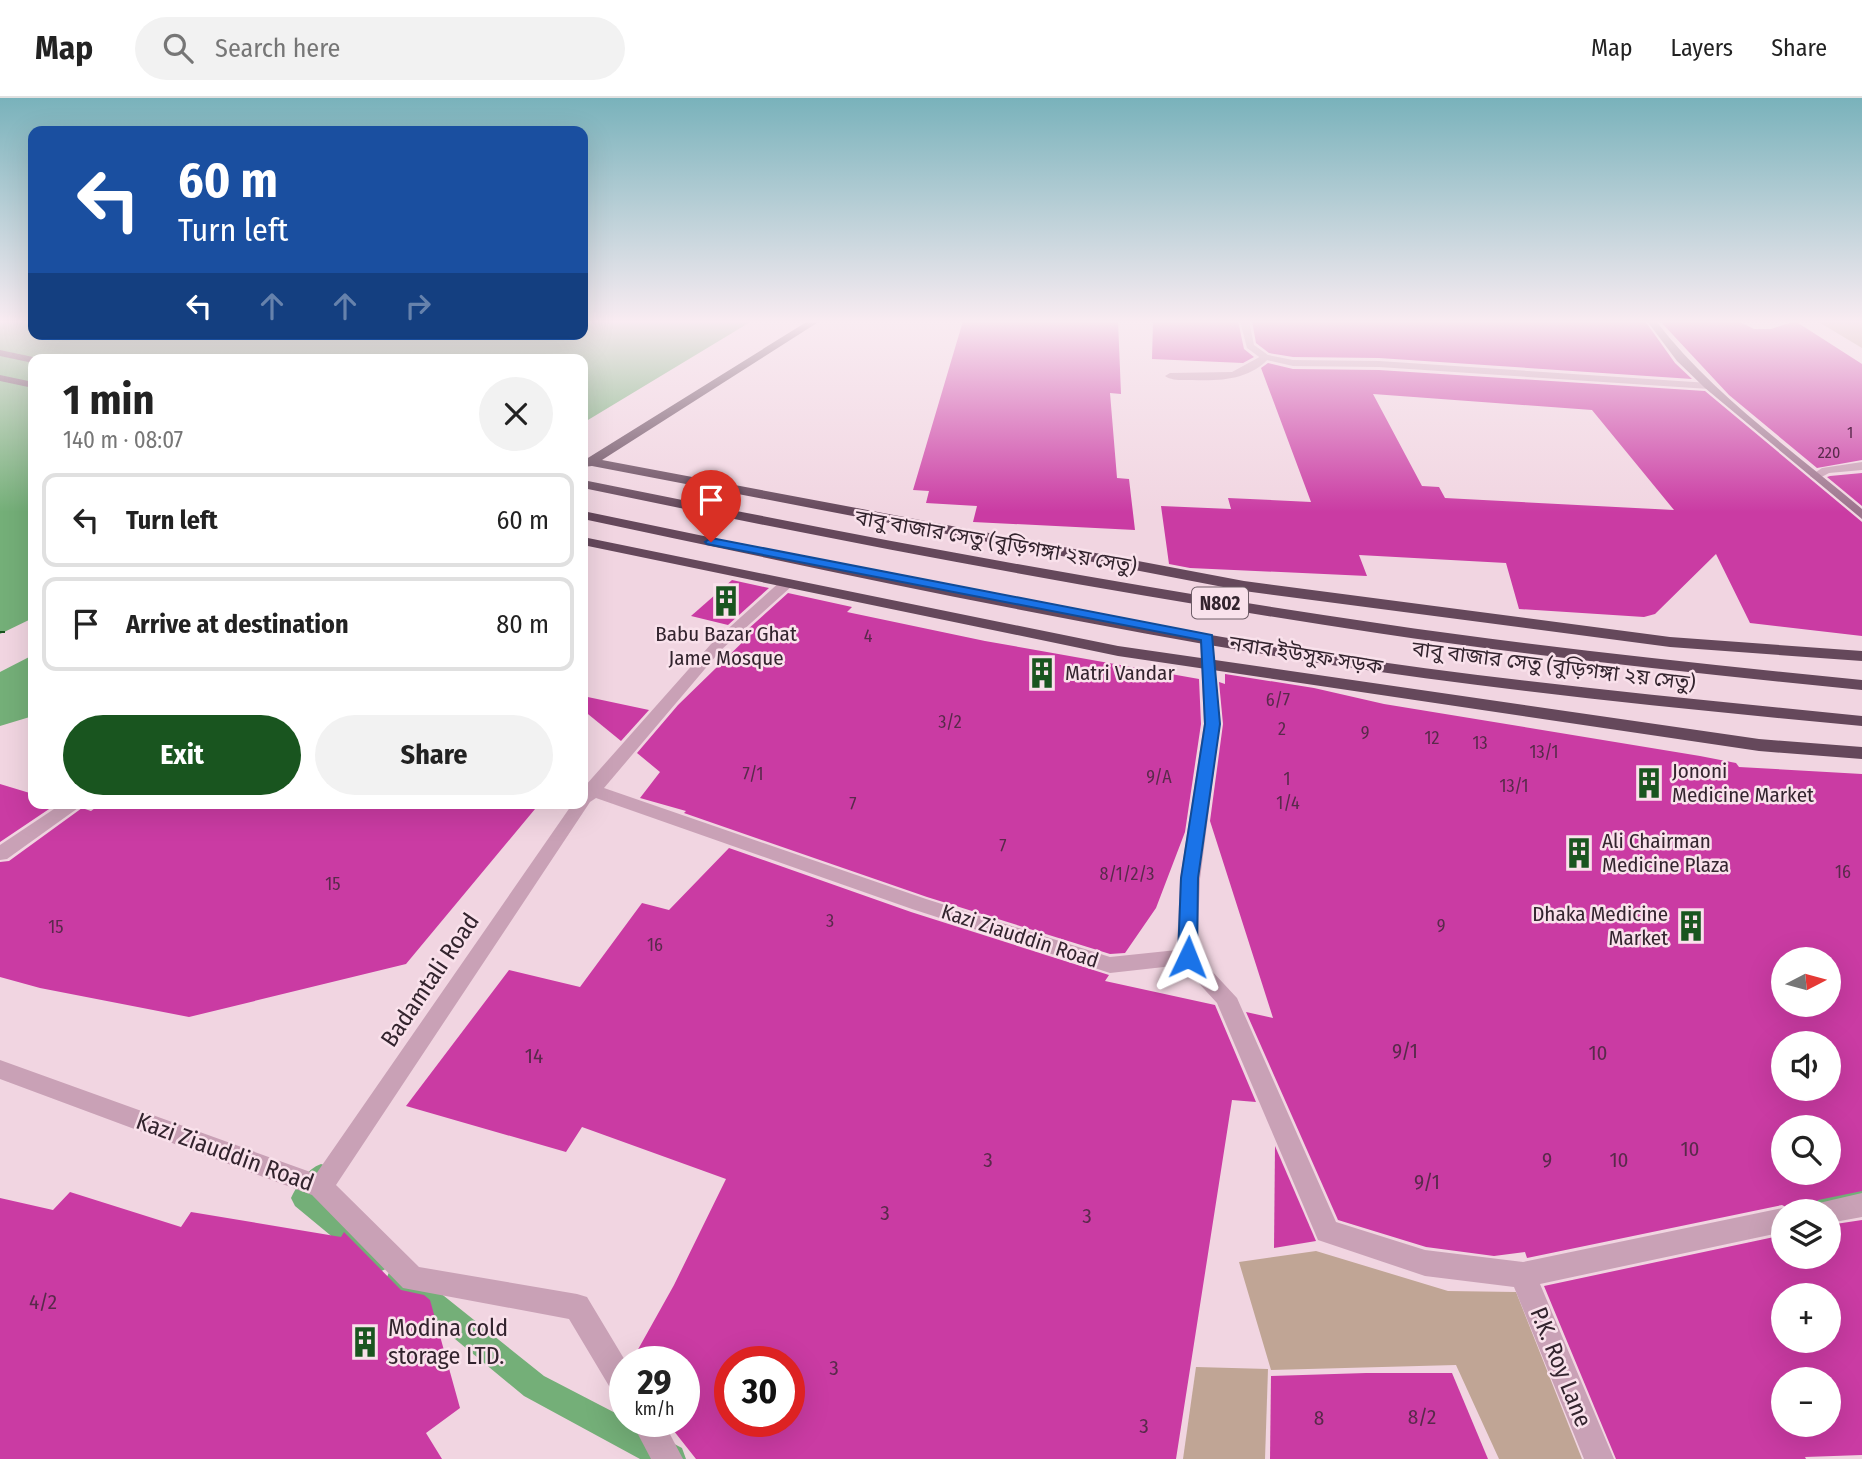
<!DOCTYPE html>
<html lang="en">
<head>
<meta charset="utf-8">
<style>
  body { margin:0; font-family:"Fira Sans Condensed","Noto Sans Bengali",sans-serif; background:#f2f2f2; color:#222; height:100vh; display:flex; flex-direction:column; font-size:26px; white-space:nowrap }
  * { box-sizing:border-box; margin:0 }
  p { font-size:23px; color:#767676 }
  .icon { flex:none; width:38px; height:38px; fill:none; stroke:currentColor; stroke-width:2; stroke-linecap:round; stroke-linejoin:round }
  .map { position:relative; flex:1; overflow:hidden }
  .side { position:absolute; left:28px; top:256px; width:560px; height:455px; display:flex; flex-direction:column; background:#fff; border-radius:14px; box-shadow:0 7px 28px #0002 }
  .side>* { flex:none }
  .hud { position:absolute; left:28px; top:28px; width:560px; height:214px; border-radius:14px; box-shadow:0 7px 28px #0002; background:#1a4fa0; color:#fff; overflow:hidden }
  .needle { width:46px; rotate:84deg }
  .fabs { position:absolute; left:1771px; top:849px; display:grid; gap:14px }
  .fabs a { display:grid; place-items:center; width:70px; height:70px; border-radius:50%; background:#fff; box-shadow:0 7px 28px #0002; font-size:35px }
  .speed { position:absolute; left:609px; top:1248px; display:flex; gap:14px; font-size:35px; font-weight:700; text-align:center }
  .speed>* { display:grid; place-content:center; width:91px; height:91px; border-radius:50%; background:#fff; box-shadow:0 7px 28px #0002; line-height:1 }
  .speed small { font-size:18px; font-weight:400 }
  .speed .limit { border:10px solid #d22; background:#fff; color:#111 }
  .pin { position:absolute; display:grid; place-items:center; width:60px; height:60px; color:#fff; margin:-72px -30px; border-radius:50% 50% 50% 0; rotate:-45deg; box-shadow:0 0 7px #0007 }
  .pin .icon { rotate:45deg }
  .me { position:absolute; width:77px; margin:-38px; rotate:2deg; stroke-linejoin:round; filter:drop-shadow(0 0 5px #0008) }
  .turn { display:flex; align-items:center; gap:24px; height:147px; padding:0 35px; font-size:32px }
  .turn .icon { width:91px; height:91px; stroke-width:2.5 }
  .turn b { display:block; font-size:49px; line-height:60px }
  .lanes { display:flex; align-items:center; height:66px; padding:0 35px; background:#0003; justify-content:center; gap:35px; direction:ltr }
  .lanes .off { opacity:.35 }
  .round { display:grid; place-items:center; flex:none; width:74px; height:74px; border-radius:37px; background:#f2f2f2 }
  .headline { display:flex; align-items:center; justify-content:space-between; height:119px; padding:0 35px }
  h1 { font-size:42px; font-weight:700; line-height:52px }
  .action { display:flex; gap:14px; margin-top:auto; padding:14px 35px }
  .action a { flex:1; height:80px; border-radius:42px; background:#19551f; color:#fff; font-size:28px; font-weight:700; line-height:80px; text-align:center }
  .action a+a { background:#f2f2f2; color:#222 }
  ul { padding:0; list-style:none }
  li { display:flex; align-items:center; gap:21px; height:94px; margin:0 14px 10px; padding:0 21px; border:4px solid #e0e0e0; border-radius:14px }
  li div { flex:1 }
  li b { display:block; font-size:26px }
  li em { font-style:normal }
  header { display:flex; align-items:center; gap:42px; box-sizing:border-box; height:98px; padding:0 35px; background:#fff; border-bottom:2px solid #e0e0e0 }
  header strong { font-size:33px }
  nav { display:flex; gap:38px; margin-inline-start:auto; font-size:24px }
  .search { width:490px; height:63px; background:#f2f2f2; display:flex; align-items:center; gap:18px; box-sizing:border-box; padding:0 24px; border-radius:38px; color:#767676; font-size:26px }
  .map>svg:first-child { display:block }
  .green { fill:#c0a595 }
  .water { fill:#74af78 }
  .pier { fill:#f1d5e1 }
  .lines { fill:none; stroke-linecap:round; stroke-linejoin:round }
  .stream { fill:#74af78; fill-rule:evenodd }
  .ferry { stroke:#19551f; stroke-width:2; stroke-dasharray:5 4.5; stroke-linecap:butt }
  .building { fill:#ca3ba3; fill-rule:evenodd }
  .service { fill:#c9a1b6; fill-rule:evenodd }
  .minor { fill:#c9a1b6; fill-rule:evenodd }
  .tertiary { fill:#c9a1b6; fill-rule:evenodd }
  .secondary { fill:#9c738c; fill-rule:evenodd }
  .trunk { fill:#65485b; fill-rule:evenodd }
  .route { fill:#1a73e8; stroke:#114b97; stroke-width:2 }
  .labels { text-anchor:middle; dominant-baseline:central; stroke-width:5; stroke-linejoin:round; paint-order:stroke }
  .far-number-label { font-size:16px; fill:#592a4b }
  .number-label { font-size:18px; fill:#592a4b }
  .shield { fill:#f9e1eb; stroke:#6e5d67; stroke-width:2 }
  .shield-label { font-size:19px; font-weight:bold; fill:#33242e }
  .street-label { font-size:21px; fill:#33242e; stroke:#f9e1eb }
  .poi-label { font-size:21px; fill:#33242e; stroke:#f9e1eb; text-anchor:start }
  .near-number-label { font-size:21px; fill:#592a4b }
  .near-street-label { font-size:24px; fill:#33242e; stroke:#f9e1eb }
  .near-poi-label { font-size:24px; fill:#33242e; stroke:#f9e1eb; text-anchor:start }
</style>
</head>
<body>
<header>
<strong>Map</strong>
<div class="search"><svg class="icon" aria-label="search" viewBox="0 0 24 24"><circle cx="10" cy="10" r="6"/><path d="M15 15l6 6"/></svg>Search here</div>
<nav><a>Map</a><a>Layers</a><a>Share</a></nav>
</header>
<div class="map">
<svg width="1862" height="1361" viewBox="0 0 1862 1361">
  <rect width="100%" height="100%" fill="#f1d5e1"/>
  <g class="green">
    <path d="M 1817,223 L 1862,223 L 1862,250 Z"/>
    <path d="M 1316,1153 L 1448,1193 L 1516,1194 L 1582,1361 L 1499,1361 L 1456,1267 L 1271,1272 L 1239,1164 Z"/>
    <path d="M 1196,1269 L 1268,1271 L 1265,1361 L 1183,1361 Z"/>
  </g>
  <path class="water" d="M 0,223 L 33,223 L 33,236 L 583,236 L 583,223 L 752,223 L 583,325 L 583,261 L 33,261 L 33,618 L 0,628 Z"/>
  <path class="pier" d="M 33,520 L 33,557 L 0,574 L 0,536 Z"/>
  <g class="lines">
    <g class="stream">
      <path d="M 321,1066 L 330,1069 L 333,1077 L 320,1098 L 388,1152 L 392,1161 L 388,1170 L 379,1174 L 370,1170 L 295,1108 L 291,1100 C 297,1087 307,1071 321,1066 Z"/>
      <path d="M 1862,1092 L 1862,1116 L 1829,1121 L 1829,1113 L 1795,1113 L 1799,1105 Z"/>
      <path d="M 400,1166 L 409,1170 L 544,1278 L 625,1320 L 625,1323 L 630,1323 L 682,1350 L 686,1361 L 640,1361 L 524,1298 L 391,1188 L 387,1179 L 391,1170 Z"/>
    </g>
    <path class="ferry" d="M 0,534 L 5,534"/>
  </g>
  <g class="building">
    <path d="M 963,223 L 1118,223 L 1121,296 L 1110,295 L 1117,380 L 1129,381 L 1135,432 L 973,424 L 977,408 L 926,405 L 929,393 L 913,392 Z"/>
    <path d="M 1153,223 L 1238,223 L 1244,251 L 1254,259 L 1243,265 L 1152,261 Z"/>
    <path d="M 1252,223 L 1645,223 L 1675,265 L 1692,281 L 1379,260 L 1293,259 L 1269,255 L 1256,245 Z"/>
    <path d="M 1660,223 L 1738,223 L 1754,231 L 1771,231 L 1795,223 L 1862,266 L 1862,362 L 1817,370 L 1729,297 Z"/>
    <path d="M 1268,265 L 1293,271 L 1379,272 L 1705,293 L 1862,424 L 1862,538 L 1750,525 L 1716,456 L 1655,516 L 1644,519 L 1519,511 L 1506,465 L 1359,457 L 1367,478 L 1190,470 L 1169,466 L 1161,408 L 1231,411 L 1228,400 L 1311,404 L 1261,270 ZM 1373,296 L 1592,312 L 1674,412 L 1445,400 L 1439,389 L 1422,388 Z"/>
    <path d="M 1862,375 L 1862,408 L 1827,379 L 1830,378 Z"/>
    <path d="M 732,482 L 769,490 L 728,527 L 691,518 Z"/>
    <path d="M 788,495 L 852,509 L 847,514 L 985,543 L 1199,581 L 1201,626 L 1185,734 L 1156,810 L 1125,855 L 1110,856 L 927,799 L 684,715 L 686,713 L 640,700 L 660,674 L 637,655 L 678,607 L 753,534 L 747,532 Z"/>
    <path d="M 1225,576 L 1314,590 L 1384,606 L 1700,658 L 1736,665 L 1739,669 L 1862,676 L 1862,1093 L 1818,1102 L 1813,1113 L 1794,1113 L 1782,1107 L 1527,1160 L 1525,1154 L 1494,1158 L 1426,1149 L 1338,1122 L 1246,914 L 1273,920 L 1210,723 L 1223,626 L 1219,584 L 1225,586 ZM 1783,861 L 1829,861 L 1829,906 L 1783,906 ZM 1783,945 L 1829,945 L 1829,990 L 1783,990 ZM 1783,1029 L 1829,1029 L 1829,1074 L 1783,1074 Z"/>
    <path d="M 583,598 L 649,612 L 621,643 L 583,612 Z"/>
    <path d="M 0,686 L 33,696 L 33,705 L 58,705 L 0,744 Z"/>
    <path d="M 102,705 L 540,705 L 406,866 L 189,919 L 40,890 L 0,879 L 0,764 L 9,763 L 82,710 L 91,713 Z"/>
    <path d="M 729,750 L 911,814 L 1109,877 L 1105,883 L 1215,907 L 1256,1004 L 1232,1002 L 1176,1361 L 696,1361 L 666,1323 L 684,1323 L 684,1264 L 631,1264 L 674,1187 L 726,1081 L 582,1029 L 566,1054 L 406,1008 L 509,872 L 580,889 L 642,805 L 669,812 ZM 730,1264 L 789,1264 L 789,1323 L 730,1323 Z"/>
    <path d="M 1275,1048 L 1316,1143 L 1274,1150 Z"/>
    <path d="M 70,1094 L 181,1129 L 191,1114 L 341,1139 L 344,1134 L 401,1192 L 424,1197 L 430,1202 L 460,1310 L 426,1335 L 442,1361 L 0,1361 L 0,1100 L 53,1112 Z"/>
    <path d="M 1862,1122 L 1862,1357 L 1805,1359 L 1806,1361 L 1616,1361 L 1544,1188 L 1783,1137 L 1783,1158 L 1829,1158 L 1829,1127 ZM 1783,1197 L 1829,1197 L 1829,1242 L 1783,1242 ZM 1783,1281 L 1829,1281 L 1829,1326 L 1783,1326 Z"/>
    <path d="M 1366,1275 L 1452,1275 L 1488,1361 L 1270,1361 L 1271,1278 Z"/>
  </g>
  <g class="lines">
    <path class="service" d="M 1240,223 L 1249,223 L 1254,247 L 1268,257 L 1293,262 L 1379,263 L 1709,285 L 1714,288 L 1709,291 L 1379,269 L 1293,268 L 1262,261 L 1247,250 Z"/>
    <g class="minor">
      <path d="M 1265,256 L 1270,259 C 1250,282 1221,283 1192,282 C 1183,282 1172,283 1165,278 L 1170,275 L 1232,274 Z"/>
      <path d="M 1862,364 L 1862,372 L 1829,375 L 1816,382 L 1810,378 L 1822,370 Z"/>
      <path d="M 787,481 L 792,482 L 792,488 L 721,552 L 604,690 L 926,801 L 1110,859 L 1177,852 L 1180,781 L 1204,626 L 1200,540 L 1202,537 L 1212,537 L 1220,626 L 1200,781 L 1197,857 L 1237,900 L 1336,1124 L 1425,1152 L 1523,1164 L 1783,1110 L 1791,1113 L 1783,1113 L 1783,1134 L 1540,1186 L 1614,1361 L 1584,1361 L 1514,1189 L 1425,1178 L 1318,1142 L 1217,905 L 1182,867 L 1110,875 L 912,811 L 596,700 L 590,704 L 336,1087 L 419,1169 L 577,1196 L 587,1199 L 626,1264 L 625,1302 L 615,1298 L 569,1221 L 403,1190 L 312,1097 L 0,981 L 0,962 L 316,1076 L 573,705 L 583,705 L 585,688 L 711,546 L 782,482 Z"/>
      <path d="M 1862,1095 L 1862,1119 L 1829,1125 L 1829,1113 L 1815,1113 L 1819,1105 Z"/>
      <path d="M 631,1323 L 663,1323 L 683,1361 L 651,1361 Z"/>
    </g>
    <path class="tertiary" d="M 63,705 L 85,705 L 7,761 L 0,762 L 0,747 Z"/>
    <path class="secondary" d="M 1647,223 L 1656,223 C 1712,296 1791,351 1862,411 L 1862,421 L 1705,290 L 1677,263 Z"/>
    <g class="trunk">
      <path d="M 808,223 L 820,223 L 602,362 L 1244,483 L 1670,539 L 1862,553 L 1862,563 L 1670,549 L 1244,493 L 592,368 L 583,369 L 583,363 Z"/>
      <path d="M 0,252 L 33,259 L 37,261 L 33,261 L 33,265 L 0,258 Z"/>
      <path d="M 0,277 L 33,284 L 33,290 L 0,283 Z"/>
      <path d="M 583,382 C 847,436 1111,486 1377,525 C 1538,549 1700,566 1862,582 L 1862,592 C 1700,576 1538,559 1377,535 C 1111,495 846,445 583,390 Z"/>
      <path d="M 583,413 C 830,464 1076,517 1325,556 C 1503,583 1682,600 1862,618 L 1862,628 C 1682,611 1503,593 1325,566 C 1076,527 829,473 583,421 Z"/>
      <path d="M 583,439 L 1118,548 L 1759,641 L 1862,649 L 1862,661 L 1759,653 L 1118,558 L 583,447 Z"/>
    </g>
  </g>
  <linearGradient id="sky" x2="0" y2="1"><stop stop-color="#79b2bb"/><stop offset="0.54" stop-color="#f9ecf2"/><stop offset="1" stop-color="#f9ecf2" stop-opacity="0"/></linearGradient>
  <rect width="1862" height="414" fill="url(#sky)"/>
  <path class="route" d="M 711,440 L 1212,537 L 1220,626 L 1198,780 L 1197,859 L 1194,864 L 1181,864 L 1178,859 L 1181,780 L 1205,626 L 1201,542 L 707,446 L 705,444 Z"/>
  <defs>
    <symbol id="building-bare" viewBox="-9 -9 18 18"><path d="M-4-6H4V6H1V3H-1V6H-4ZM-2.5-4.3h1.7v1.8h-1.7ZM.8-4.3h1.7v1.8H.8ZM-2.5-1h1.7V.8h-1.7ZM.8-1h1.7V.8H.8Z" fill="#19551f" stroke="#f9e1eb" stroke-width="2.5" paint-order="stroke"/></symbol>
  </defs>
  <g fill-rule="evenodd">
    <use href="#building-bare" x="704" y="481" width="44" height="44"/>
    <use href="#building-bare" x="1020" y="553" width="44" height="44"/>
    <use href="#building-bare" x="1627" y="663" width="44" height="44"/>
    <use href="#building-bare" x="1557" y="733" width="44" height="44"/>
    <use href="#building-bare" x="1669" y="806" width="44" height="44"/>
    <use href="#building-bare" x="343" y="1222" width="44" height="44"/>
  </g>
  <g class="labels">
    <g class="far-number-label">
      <text x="1850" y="334">1</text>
      <text x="1829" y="354">220</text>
    </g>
    <g class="number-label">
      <text x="868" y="538">4</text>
      <text x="1278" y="602">6/7</text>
      <text x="950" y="624">3/2</text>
      <text x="1282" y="631">2</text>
      <text x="1365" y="635">9</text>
      <text x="1432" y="640">12</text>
      <text x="1480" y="645">13</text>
      <text x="1544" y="654">13/1</text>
      <text x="753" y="676">7/1</text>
      <text x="1159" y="679">9/A</text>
      <text x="1287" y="681">1</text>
      <text x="1514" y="688">13/1</text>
      <text x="1288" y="705">1/4</text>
      <text x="853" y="706">7</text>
      <text x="1003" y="748">7</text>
      <text x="1843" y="774">16</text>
      <text x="1127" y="776">8/1/2/3</text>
      <text x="333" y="786">15</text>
      <text x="830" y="823">3</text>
      <text x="1441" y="828">9</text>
      <text x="56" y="829">15</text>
      <text x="655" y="847">16</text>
    </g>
    <rect class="shield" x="1192" y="489.5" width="56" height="31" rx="5"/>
    <g class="shield-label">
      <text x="1220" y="505">N802</text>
    </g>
    <g class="street-label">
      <text transform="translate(996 444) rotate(10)">বাবু বাজার সেতু (বুড়িগঙ্গা ২য় সেতু)</text>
      <text transform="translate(1306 557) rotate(9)">নবাব ইউসুফ সড়ক</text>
      <text transform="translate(1554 568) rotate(7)">বাবু বাজার সেতু (বুড়িগঙ্গা ২য় সেতু)</text>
      <text transform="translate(1020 838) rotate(18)">Kazi Ziauddin Road</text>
    </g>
    <g class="poi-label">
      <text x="726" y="536" text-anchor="middle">Babu Bazar Ghat<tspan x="726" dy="24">Jame Mosque</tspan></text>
      <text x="1065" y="575">Matri Vandar</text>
      <text x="1672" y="673">Jononi<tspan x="1672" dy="24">Medicine Market</tspan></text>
      <text x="1602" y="743">Ali Chairman<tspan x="1602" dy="24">Medicine Plaza</tspan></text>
      <text x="1668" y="816" text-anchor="end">Dhaka Medicine<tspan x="1668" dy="24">Market</tspan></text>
    </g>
    <g class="near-number-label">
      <text x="1405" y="953">9/1</text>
      <text x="1598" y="955">10</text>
      <text x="534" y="958">14</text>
      <text x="1690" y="1051">10</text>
      <text x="988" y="1062">3</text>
      <text x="1547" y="1062">9</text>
      <text x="1619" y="1062">10</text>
      <text x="1427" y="1084">9/1</text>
      <text x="885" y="1115">3</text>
      <text x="1087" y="1118">3</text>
      <text x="43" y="1204">4/2</text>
      <text x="834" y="1270">3</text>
      <text x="1422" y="1319">8/2</text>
      <text x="1319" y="1320">8</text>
      <text x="1144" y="1328">3</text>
    </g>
    <g class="near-street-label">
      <text transform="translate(430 882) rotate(-56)">Badamtali Road</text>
      <text transform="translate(225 1054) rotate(20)">Kazi Ziauddin Road</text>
      <text transform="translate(1561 1269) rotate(68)">P.K. Roy Lane</text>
    </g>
    <g class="near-poi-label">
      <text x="388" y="1230">Modina cold<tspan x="388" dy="28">storage LTD.</tspan></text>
    </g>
  </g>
</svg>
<div class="fabs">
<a><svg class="needle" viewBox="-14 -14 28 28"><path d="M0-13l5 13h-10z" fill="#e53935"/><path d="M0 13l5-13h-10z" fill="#767676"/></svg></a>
<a><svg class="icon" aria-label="sound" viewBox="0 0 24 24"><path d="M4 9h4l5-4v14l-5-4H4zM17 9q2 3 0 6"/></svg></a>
<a><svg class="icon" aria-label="search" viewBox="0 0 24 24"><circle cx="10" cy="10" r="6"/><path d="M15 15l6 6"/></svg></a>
<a><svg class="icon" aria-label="layers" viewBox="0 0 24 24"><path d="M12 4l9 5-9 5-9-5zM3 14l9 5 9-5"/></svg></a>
<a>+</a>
<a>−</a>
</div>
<div class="speed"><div>29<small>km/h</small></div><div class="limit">30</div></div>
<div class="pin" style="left:711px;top:444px;background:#d93025"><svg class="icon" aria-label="arrive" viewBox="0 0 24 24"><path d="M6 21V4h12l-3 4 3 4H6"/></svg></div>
<svg class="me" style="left:1188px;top:859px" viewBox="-20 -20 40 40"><path d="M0-17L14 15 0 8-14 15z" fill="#1a73e8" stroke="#fff" stroke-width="4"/></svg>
<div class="hud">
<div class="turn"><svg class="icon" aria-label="left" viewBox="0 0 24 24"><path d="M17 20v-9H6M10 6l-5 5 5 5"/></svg><div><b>60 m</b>Turn left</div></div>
<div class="lanes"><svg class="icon" aria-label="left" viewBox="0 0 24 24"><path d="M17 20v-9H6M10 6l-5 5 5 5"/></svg><svg class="icon off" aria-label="ahead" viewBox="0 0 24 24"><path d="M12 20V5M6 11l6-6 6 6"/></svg><svg class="icon off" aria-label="ahead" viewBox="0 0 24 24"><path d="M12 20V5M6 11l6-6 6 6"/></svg><svg class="icon off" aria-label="right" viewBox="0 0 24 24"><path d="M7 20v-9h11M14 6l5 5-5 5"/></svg></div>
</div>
<section class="side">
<div class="headline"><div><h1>1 min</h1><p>140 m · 08:07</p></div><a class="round"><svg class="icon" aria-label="close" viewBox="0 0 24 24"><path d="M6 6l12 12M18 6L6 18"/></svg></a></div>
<ul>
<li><svg class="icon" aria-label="left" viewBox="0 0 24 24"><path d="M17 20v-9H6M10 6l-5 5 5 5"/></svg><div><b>Turn left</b></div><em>60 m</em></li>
<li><svg class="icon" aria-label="arrive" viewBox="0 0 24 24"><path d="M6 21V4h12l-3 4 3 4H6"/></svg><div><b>Arrive at destination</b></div><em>80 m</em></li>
</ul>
<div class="action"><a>Exit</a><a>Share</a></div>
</section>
</div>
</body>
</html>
